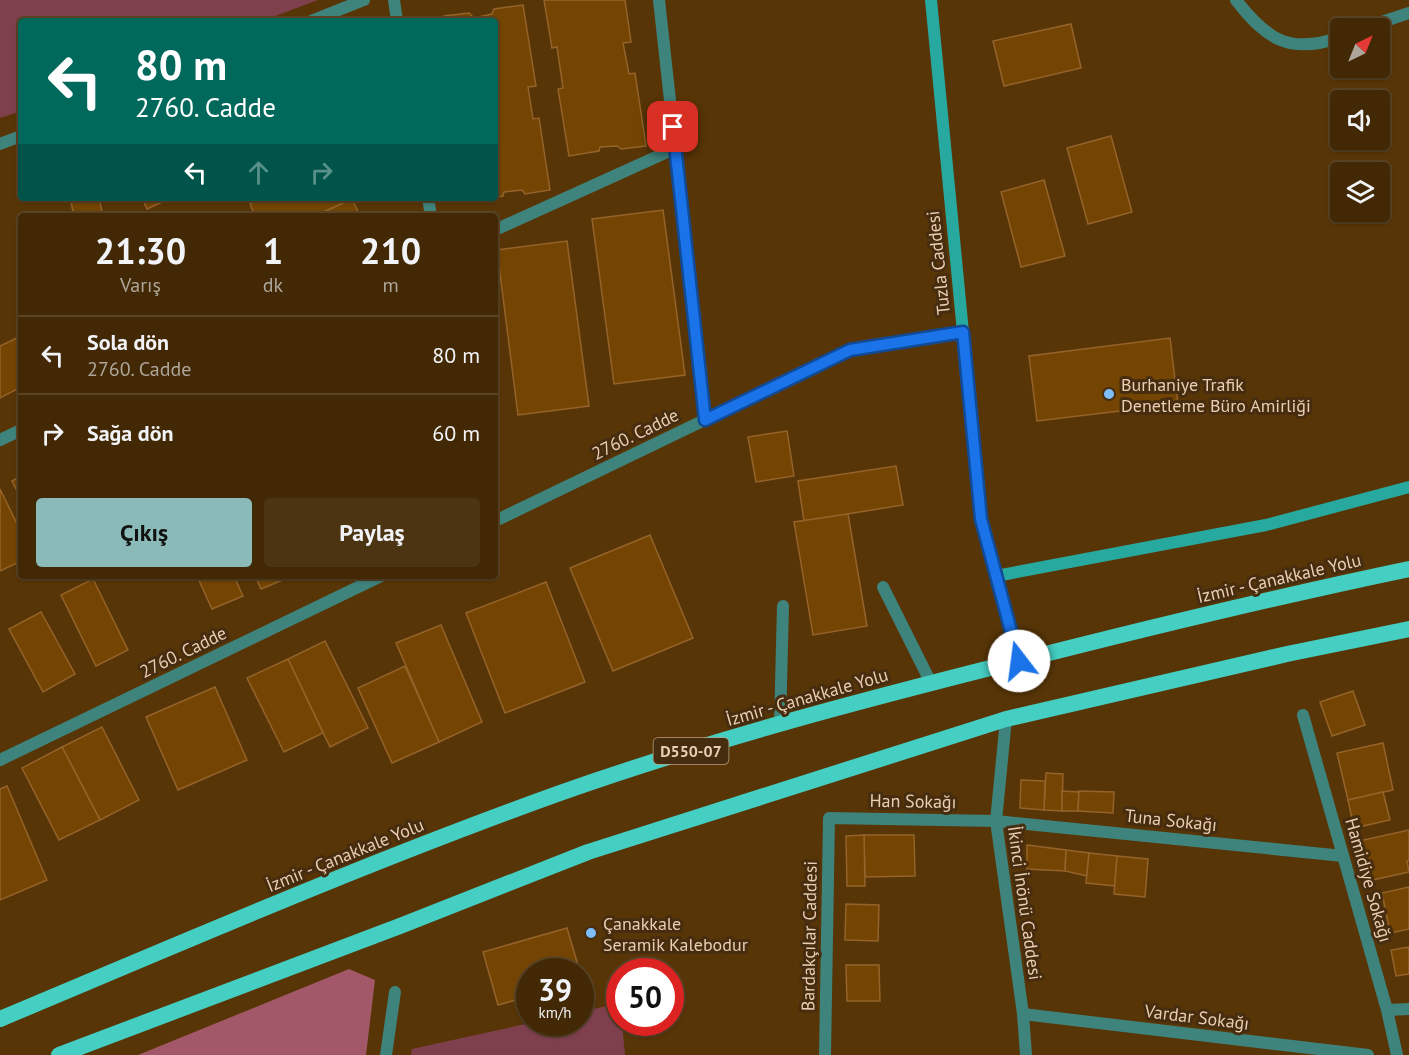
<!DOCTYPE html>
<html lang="tr">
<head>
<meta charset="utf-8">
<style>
  body { margin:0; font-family:"PT Sans",sans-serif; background:#4c3413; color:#f1f3f6; height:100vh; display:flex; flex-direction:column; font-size:22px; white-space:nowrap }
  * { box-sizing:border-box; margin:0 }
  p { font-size:20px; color:#aea69a }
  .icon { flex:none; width:33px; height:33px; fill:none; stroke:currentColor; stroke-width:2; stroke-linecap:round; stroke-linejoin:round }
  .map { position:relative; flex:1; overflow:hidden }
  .details { position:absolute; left:18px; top:213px; width:480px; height:366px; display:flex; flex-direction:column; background:#422804; border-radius:6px; box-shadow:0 2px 4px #0004,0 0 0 2px #5a4426 }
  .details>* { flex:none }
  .banner { position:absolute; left:18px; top:18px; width:480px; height:183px; border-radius:6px; box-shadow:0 2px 4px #0004,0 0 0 2px #5a4426; background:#00695c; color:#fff; overflow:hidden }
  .needle { width:39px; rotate:43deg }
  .buttons { position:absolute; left:1330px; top:18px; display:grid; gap:12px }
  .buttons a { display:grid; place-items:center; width:60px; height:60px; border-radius:6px; background:#422804; box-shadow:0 2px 4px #0004,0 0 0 2px #5a4426; font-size:30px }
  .speed { position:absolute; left:516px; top:958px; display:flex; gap:12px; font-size:30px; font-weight:700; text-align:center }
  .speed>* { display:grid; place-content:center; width:78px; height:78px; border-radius:50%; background:#422804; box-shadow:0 2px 4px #0004,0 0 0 2px #5a4426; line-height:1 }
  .speed small { font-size:15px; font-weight:400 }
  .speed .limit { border:9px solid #d22; background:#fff; color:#111 }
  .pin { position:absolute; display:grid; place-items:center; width:51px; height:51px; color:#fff; margin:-26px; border-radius:12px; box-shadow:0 3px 9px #0006 }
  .me { position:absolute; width:66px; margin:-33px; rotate:345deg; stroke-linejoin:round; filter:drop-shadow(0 0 4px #0008) }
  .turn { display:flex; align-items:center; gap:21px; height:126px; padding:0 18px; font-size:27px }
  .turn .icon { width:78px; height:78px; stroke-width:2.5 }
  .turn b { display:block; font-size:42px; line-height:51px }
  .lanes { display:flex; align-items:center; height:57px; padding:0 18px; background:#0003; justify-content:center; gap:30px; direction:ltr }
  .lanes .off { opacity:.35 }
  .eta { display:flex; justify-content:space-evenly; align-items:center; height:102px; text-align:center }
  .eta b { font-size:36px; font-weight:600; line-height:42px }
  .primary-button { display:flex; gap:12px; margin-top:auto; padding:12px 18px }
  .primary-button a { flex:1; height:69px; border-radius:6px; background:#8bbbb9; color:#111; font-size:24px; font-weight:600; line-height:69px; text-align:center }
  .primary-button a+a { background:#4c3413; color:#f1f3f6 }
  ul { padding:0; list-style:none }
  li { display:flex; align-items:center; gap:18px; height:78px; padding:0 18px; border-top:2px solid #5a4426 }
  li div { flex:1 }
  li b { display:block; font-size:22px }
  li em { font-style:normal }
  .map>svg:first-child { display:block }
  .green { fill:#7f404e }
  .forest { fill:#a25868 }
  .building { fill:#744502; stroke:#94632b; stroke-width:1.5 }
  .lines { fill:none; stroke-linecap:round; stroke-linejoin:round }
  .service { stroke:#3e837c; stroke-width:12 }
  .minor { stroke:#3e837c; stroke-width:12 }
  .tertiary { stroke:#3e837c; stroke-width:12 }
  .secondary { stroke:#28a99f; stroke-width:12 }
  .trunk { stroke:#45cec2; stroke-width:16 }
  .route-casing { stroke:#114b97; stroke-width:15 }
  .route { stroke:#1a73e8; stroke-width:10 }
  .poi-dot { fill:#7dbef9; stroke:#472d10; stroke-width:2 }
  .labels { text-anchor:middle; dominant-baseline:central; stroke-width:6; stroke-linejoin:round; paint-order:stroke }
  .shield { fill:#472d10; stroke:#b99e82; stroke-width:1.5 }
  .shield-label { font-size:16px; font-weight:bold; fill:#eaceb3 }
  .street-label { font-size:18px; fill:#eaceb3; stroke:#472d10 }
  .poi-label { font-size:18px; fill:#eaceb3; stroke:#472d10; text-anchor:start }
</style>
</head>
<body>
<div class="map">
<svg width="1409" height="1055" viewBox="0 0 1409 1055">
  <rect width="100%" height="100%" fill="#583506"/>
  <g class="green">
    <path d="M 0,0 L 318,0 L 262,21 L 21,21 L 21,111 L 0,118 Z"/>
    <path d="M 619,1003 L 620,1023 L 622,1023 L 625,1055 L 411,1055 L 412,1049 L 530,1023 L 580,1023 L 581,1012 Z"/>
  </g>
  <path class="forest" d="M 349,969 L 375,980 L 366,1055 L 138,1055 Z"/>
  <g class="building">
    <path d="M 544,0 L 625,0 L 631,42 L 623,43 L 629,74 L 635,73 L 646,146 L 621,149 L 617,146 L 600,147 L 599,151 L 569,156 L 558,89 L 563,88 L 557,47 L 552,48 Z"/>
    <path d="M 523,5 L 536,86 L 528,87 L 533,119 L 539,118 L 550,190 L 525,194 L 522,190 L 504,192 L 503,196 L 495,197 L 495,21 L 445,21 L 444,16 L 469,13 L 474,18 L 492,14 L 494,9 Z"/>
    <path d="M 1071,24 L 1081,68 L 1004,86 L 993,41 Z"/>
    <path d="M 1111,136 L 1132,212 L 1088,224 L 1067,148 Z"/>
    <path d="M 1044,180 L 1065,256 L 1021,267 L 1001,192 Z"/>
    <path d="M 70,198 L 99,198 L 103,216 L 74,216 Z"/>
    <path d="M 142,198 L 171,198 L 147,209 Z"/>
    <path d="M 263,198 L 352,198 L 352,199 L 315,216 L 255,216 L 250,204 Z"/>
    <path d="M 352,199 L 360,216 L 315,216 Z"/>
    <path d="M 663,210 L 685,375 L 614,384 L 592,219 Z"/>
    <path d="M 567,241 L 589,406 L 518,415 L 497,250 Z"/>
    <path d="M 21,336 L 21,387 L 0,398 L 0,346 Z"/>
    <path d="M 1170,338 L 1178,404 L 1037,421 L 1029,356 Z"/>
    <path d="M 787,431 L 794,476 L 756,482 L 748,437 Z"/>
    <path d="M 896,466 L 903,505 L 804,521 L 798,481 Z"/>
    <path d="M 21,476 L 21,499 L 12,481 Z"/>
    <path d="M 0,489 L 21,532 L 21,561 L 0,571 Z"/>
    <path d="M 848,514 L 867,626 L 813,635 L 794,522 Z"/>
    <path d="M 650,535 L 693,638 L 613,671 L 570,568 Z"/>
    <path d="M 197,576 L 234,576 L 243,596 L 212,609 Z"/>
    <path d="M 255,576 L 290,576 L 290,577 L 261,589 Z"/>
    <path d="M 93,579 L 128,650 L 96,666 L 61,595 Z"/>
    <path d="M 546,582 L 585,682 L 505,713 L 466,613 Z"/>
    <path d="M 41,612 L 75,674 L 43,692 L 9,629 Z"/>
    <path d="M 441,625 L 482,722 L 439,742 L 396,643 Z"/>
    <path d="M 325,641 L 368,728 L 330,747 L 288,659 Z"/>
    <path d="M 288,659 L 323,733 L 284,752 L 247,678 Z"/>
    <path d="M 405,666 L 439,742 L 392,763 L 358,688 Z"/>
    <path d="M 215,687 L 247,760 L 178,790 L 146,717 Z"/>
    <path d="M 1353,691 L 1365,725 L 1332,736 L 1320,702 Z"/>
    <path d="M 102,727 L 139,800 L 100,820 L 62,747 Z"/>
    <path d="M 1383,743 L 1393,790 L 1348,800 L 1337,753 Z"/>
    <path d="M 62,747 L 100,820 L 59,840 L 22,768 Z"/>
    <path d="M 1046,773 L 1063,774 L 1062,811 L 1044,810 Z"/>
    <path d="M 1021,780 L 1045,781 L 1044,810 L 1020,808 Z"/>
    <path d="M 7,786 L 47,880 L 0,900 L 0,789 Z"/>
    <path d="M 1062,791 L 1079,792 L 1078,811 L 1062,811 Z"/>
    <path d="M 1079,791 L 1114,792 L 1113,813 L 1078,811 Z"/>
    <path d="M 1383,792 L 1390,820 L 1354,828 L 1348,800 Z"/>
    <path d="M 1409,830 L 1409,861 L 1407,861 L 1409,872 L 1368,881 L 1359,841 Z"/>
    <path d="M 864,835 L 914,835 L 915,876 L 865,877 Z"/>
    <path d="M 864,835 L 865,886 L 847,886 L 846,836 Z"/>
    <path d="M 1027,845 L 1066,850 L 1065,871 L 1027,869 Z"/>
    <path d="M 1066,850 L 1089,853 L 1087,876 L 1065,871 Z"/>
    <path d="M 1089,853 L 1117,856 L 1115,886 L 1086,883 Z"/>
    <path d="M 1117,856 L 1148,859 L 1145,897 L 1114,894 Z"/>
    <path d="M 1409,887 L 1409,929 L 1390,933 L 1382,893 Z"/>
    <path d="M 846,904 L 879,905 L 878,941 L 845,940 Z"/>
    <path d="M 567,928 L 580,972 L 530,972 L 530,996 L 498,1005 L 483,952 Z"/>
    <path d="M 1409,947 L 1409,974 L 1396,976 L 1391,950 Z"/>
    <path d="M 846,965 L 879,965 L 880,1001 L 847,1001 Z"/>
  </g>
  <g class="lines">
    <g class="service">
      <path d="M 1236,0 C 1267,40 1290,55 1341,37"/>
      <path d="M 1364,28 L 1409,13"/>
      <path d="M 883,587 L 931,683"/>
      <path d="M 780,724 L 783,606"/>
    </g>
    <g class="minor">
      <path d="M 394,0 L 397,21"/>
      <path d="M 659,0 L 705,420"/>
      <path d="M 311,21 L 364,0"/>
      <path d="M 0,144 L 21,136"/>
      <path d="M 428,198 L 431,216"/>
      <path d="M 495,230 L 676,148"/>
      <path d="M 0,440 L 21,430"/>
      <path d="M 495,521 L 850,350 L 963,332"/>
      <path d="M 1303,715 L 1387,1010 L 1397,1055"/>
      <path d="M 0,760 L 381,576"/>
      <path d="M 1387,1010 L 1409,1009"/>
      <path d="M 1023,1014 L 1368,1055"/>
      <path d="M 386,1055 L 395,992"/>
      <path d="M 825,1055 L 829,818 L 996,821 L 1343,856"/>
    </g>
    <path class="tertiary" d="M 1006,719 L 996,821 L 1023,1014 L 1026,1055"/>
    <g class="secondary">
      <path d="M 931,0 L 981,519 L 1019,661"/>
      <path d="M 996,576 L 1266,525 L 1409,487"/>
    </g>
    <g class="trunk">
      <path d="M 0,1019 C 186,941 370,861 560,793 C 707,741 859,701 1010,663 C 1143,629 1275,597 1409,569"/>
      <path d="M 59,1055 L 400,926 L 588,852 L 1006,719 L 1287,654 L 1409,629"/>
    </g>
  </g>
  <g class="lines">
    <defs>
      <path id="route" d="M 673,127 L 705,420 L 850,350 L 963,332 L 981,519 L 1019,661"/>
    </defs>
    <use href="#route" class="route-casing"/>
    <use href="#route" class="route"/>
  </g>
  <g class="poi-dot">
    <circle cx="1109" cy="394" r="6"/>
    <circle cx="591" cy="933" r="6"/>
  </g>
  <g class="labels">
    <rect class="shield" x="653.5" y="738" width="75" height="26" rx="4.5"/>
    <g class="shield-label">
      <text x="691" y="751">D550-07</text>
    </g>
    <g class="street-label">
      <text transform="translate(938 263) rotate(-96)">Tuzla Caddesi</text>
      <text transform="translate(635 434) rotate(-26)">2760. Cadde</text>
      <text transform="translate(1279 578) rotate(-13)">İzmir - Çanakkale Yolu</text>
      <text transform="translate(183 652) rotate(-26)">2760. Cadde</text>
      <text transform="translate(807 697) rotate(-16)">İzmir - Çanakkale Yolu</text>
      <text transform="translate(913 801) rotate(1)">Han Sokağı</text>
      <text transform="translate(1171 820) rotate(6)">Tuna Sokağı</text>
      <text transform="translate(345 855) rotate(-22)">İzmir - Çanakkale Yolu</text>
      <text transform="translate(1369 880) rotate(74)">Hamidiye Sokağı</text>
      <text transform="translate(1025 903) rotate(82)">İkinci İnönü Caddesi</text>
      <text transform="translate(809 936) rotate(-89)">Bardakçılar Caddesi</text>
      <text transform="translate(1197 1017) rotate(7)">Vardar Sokağı</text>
    </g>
    <g class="poi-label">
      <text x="1121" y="384">Burhaniye Trafik<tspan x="1121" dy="21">Denetleme Büro Amirliği</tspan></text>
      <text x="603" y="923">Çanakkale<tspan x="603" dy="21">Seramik Kalebodur</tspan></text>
    </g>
  </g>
</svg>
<div class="buttons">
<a><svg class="needle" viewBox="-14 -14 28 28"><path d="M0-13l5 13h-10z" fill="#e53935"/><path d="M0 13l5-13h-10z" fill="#aea69a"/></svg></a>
<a><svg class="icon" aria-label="sound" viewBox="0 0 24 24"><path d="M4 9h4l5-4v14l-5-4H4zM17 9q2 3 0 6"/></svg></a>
<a><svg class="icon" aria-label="layers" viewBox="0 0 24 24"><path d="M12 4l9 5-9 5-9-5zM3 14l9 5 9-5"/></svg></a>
</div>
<div class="speed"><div>39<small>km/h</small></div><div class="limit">50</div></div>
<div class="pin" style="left:673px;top:127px;background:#d93025"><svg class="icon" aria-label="arrive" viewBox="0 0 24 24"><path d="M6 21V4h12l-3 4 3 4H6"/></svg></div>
<svg class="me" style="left:1019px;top:661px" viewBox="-20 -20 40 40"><circle r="19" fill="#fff"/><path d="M0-13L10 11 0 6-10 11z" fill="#1a73e8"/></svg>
<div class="banner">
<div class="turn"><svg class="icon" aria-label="left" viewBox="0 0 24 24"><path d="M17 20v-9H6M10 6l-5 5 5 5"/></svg><div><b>80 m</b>2760. Cadde</div></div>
<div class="lanes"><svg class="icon" aria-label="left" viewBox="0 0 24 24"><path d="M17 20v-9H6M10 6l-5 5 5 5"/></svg><svg class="icon off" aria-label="ahead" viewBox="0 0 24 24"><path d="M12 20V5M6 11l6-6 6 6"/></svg><svg class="icon off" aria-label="right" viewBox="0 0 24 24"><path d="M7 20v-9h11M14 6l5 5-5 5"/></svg></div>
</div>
<section class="details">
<div class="eta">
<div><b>21:30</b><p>Varış</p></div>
<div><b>1</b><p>dk</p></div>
<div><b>210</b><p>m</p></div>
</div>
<ul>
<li><svg class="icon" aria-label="left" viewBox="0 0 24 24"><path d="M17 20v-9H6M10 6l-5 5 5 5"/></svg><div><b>Sola dön</b><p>2760. Cadde</p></div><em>80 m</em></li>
<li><svg class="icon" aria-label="right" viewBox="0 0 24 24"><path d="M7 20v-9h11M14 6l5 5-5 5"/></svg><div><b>Sağa dön</b></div><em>60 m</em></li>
</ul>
<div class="primary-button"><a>Çıkış</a><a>Paylaş</a></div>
</section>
</div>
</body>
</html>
